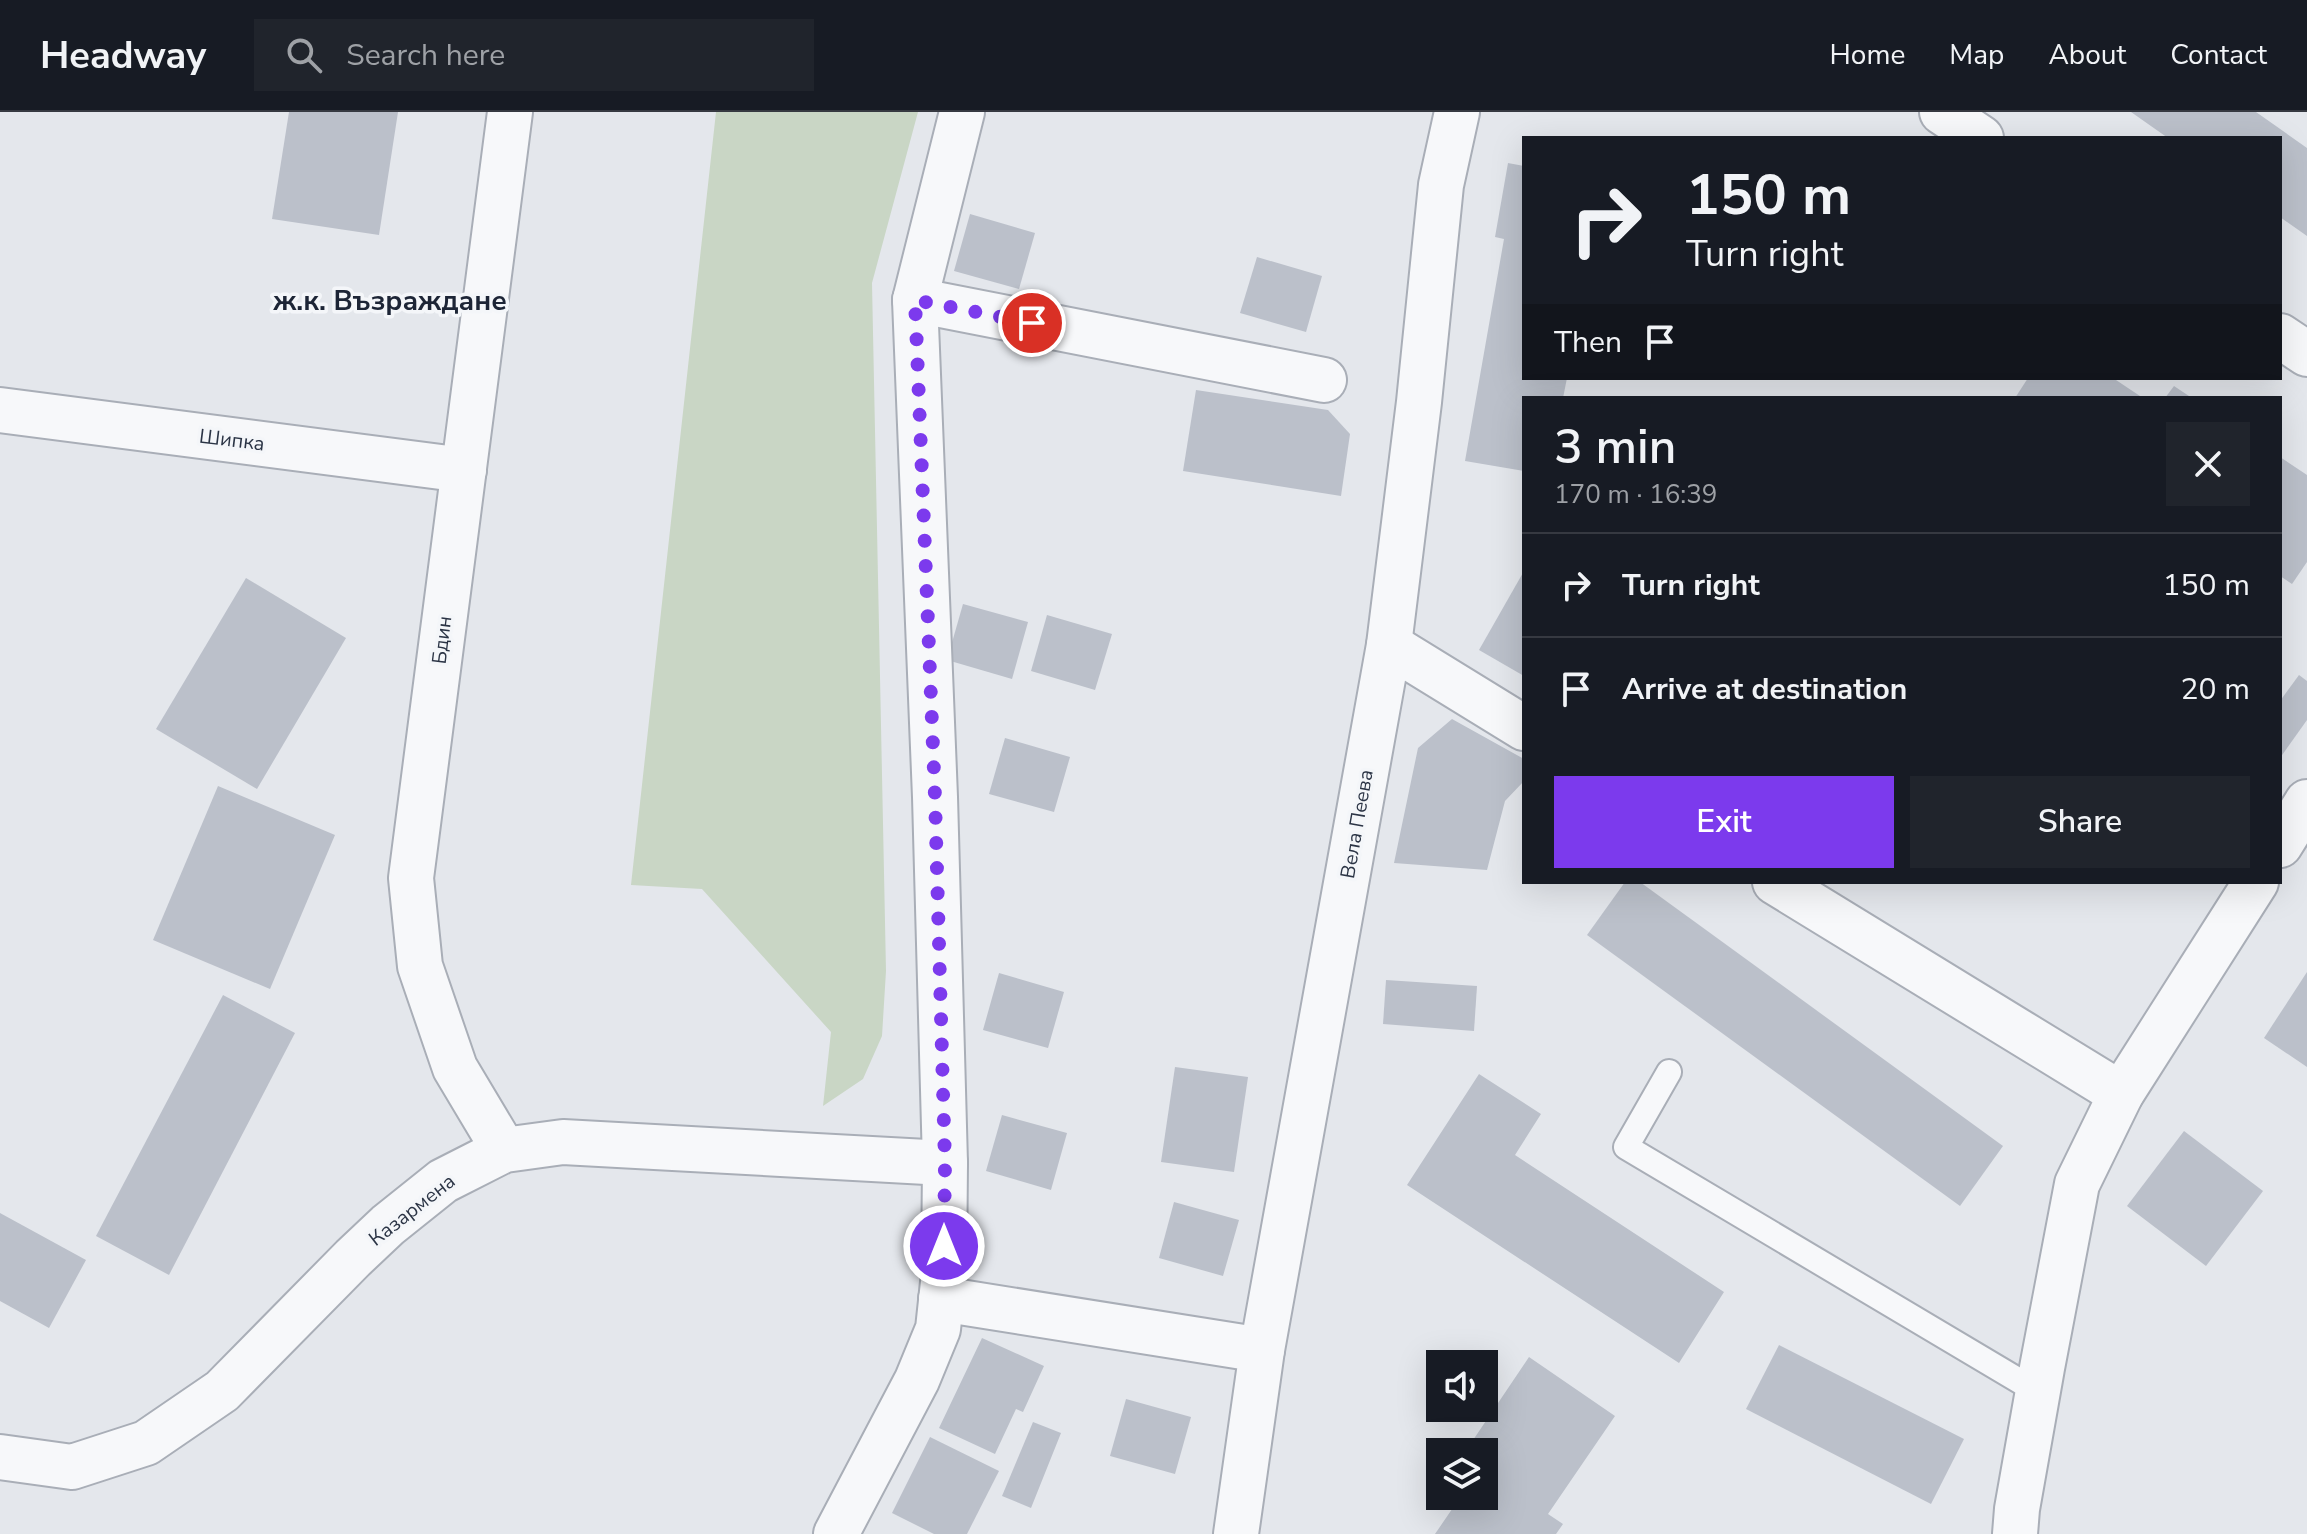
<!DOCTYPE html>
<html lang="en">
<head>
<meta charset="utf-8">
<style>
  body { margin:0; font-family:"Nunito Sans",sans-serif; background:#20242c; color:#f1f3f6; height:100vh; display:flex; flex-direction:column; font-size:30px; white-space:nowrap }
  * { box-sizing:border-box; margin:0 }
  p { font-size:26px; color:#9ea1a6 }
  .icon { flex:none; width:44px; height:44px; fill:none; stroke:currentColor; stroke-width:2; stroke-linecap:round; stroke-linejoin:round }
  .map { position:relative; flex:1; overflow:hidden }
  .drawer { position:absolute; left:1522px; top:284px; width:760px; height:488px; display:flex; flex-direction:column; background:#171b24; border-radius:0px; box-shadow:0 8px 32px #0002 }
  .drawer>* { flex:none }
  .hud { position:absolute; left:1522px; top:24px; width:760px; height:244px; border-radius:0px; box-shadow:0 8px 32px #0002; background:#171b24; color:#f1f3f6; overflow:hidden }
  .controls { position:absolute; left:1426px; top:1238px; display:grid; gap:16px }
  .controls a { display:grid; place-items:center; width:72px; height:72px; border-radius:0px; background:#171b24; box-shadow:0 8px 32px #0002; font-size:40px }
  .pin { position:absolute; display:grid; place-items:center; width:68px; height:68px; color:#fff; margin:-34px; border:4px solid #fff; border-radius:50%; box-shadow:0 2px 8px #0007 }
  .me { position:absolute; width:88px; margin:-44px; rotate:0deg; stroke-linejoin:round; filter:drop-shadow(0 0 6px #0008) }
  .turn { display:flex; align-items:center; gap:28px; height:168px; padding:0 32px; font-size:36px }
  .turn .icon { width:104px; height:104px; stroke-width:2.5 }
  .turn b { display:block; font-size:56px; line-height:68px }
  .then { display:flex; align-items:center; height:76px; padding:0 32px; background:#0003; gap:16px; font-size:30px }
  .round { display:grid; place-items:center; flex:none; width:84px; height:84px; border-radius:0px; background:#20242c }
  .headline { display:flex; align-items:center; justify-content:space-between; height:136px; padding:0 32px }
  h1 { font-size:48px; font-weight:600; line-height:60px }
  .cta { display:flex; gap:16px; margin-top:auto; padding:16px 32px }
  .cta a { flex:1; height:92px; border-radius:0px; background:#7c3aed; color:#fff; font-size:32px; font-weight:600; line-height:92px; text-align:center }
  .cta a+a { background:#20242c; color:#f1f3f6 }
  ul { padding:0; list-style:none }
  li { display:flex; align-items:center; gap:24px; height:104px; padding:0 32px; border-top:2px solid #363941 }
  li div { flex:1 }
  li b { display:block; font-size:30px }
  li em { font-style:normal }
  header { display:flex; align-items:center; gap:48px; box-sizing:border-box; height:112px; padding:0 40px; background:#171b24; border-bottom:2px solid #363941 }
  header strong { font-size:38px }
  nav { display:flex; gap:44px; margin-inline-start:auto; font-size:28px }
  .search { width:560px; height:72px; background:#20242c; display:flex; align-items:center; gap:20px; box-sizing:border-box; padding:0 28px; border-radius:0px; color:#9ea1a6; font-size:30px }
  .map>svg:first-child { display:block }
  .green { fill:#c9d6c5 }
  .building { fill:#bbc0ca }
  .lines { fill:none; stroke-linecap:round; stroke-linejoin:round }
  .lane-casing { stroke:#a9aeb7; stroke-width:28 }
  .street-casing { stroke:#a9aeb7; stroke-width:48 }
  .lane { stroke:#f7f8fa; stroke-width:24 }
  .street { stroke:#f7f8fa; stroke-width:44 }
  .route { stroke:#7c3aed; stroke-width:14; stroke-dasharray:0 25.2 }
  .labels { text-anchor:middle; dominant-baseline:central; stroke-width:7; stroke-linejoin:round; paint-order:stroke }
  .street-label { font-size:20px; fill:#2b3445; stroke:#f4f6f9 }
  .district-label { font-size:28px; font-weight:bold; fill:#1d2536; stroke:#f4f6f9 }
</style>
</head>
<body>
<header>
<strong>Headway</strong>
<div class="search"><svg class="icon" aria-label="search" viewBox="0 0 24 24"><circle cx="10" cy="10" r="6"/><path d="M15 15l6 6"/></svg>Search here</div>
<nav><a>Home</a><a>Map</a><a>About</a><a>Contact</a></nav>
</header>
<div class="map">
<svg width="2307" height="1422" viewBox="0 0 2307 1422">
  <rect width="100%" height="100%" fill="#e4e7ec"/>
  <path class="green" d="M 716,0 L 918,0 L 872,171 L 886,859 L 882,924 L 863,967 L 823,994 L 831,920 L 702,777 L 631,773 Z"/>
  <g class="building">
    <path d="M 289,0 L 398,0 L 379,123 L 272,107 Z"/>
    <path d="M 2131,0 L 2256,0 L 2307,36 L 2307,124 L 2280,105 L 2280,26 L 2168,26 Z"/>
    <path d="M 1508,51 L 1524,54 L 1524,266 L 1567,266 L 1563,286 L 1524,286 L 1524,359 L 1465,349 L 1504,127 L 1495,125 Z"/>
    <path d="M 970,102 L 1035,121 L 1019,177 L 954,159 Z"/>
    <path d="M 1257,145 L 1322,164 L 1306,220 L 1240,201 Z"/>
    <path d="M 2028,266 L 2113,266 L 2143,286 L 2015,286 Z"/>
    <path d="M 2174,274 L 2192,286 L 2165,286 Z"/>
    <path d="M 1196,278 L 1328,298 L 1350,322 L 1341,384 L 1183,359 Z"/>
    <path d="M 2280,345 L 2307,363 L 2307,450 L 2292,472 L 2280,464 Z"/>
    <path d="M 1524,459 L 1524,564 L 1479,538 Z"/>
    <path d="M 246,466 L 346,526 L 257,677 L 156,617 Z"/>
    <path d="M 963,492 L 1028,510 L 1012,567 L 947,548 Z"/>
    <path d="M 1047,503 L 1112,522 L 1095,578 L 1031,559 Z"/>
    <path d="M 2299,563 L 2307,569 L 2307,608 L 2280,646 L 2280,589 Z"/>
    <path d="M 1452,607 L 1524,647 L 1524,669 L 1505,689 L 1487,758 L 1394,751 L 1418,636 Z"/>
    <path d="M 1005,626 L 1070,645 L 1054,700 L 989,682 Z"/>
    <path d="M 218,674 L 335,723 L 270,877 L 153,828 Z"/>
    <path d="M 1625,770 L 1640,770 L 2003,1034 L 1960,1094 L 1587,823 Z"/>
    <path d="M 2307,860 L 2307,955 L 2264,926 Z"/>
    <path d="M 999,861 L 1064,880 L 1048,936 L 983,918 Z"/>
    <path d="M 1386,868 L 1477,874 L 1474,919 L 1383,912 Z"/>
    <path d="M 223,883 L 295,921 L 169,1163 L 96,1124 Z"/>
    <path d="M 1175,955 L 1248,965 L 1234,1060 L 1161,1050 Z"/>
    <path d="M 1479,962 L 1541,1002 L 1515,1043 L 1724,1180 L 1679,1251 L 1407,1073 Z"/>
    <path d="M 1002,1003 L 1067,1021 L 1051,1078 L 986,1059 Z"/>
    <path d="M 2184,1019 L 2263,1079 L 2206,1154 L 2127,1094 Z"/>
    <path d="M 1174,1090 L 1239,1108 L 1223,1164 L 1159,1146 Z"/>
    <path d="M 0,1101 L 86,1148 L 49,1216 L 0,1189 Z"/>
    <path d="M 982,1226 L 1044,1254 L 1023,1300 L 1016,1297 L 995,1342 L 939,1316 Z"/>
    <path d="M 1779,1233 L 1964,1327 L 1931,1392 L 1746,1297 Z"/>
    <path d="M 1529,1245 L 1615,1304 L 1548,1402 L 1563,1412 L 1556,1422 L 1435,1422 L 1461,1384 L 1484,1384 L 1484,1340 L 1465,1340 Z"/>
    <path d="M 1126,1287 L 1191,1305 L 1175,1362 L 1110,1344 Z"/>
    <path d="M 1033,1310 L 1061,1321 L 1031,1396 L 1002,1384 Z"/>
    <path d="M 930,1325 L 999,1359 L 967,1422 L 934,1422 L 892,1401 Z"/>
  </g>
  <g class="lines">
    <defs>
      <path id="lane" d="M 1669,960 L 1626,1035 L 2038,1280"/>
      <g id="street">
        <path d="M 1942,0 L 1981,26"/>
        <path d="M 915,188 L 1324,268"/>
        <path d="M 2280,224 L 2307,242"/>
        <path d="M 0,298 L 464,358"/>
        <path d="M 1389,533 L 1524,616"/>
        <path d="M 2280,733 L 2307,690"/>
        <path d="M 1775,770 L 2121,982"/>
        <path d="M 504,1038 L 455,956 L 420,854 L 411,766 L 510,0"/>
        <path d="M 941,1187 L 1262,1238"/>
        <path d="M 0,1345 L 72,1355 L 146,1331 L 222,1279 L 353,1146 L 388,1113 L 443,1069 L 504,1038 L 563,1030 L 945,1051"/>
        <path d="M 836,1422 L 917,1268 L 938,1217 L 944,1161 L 945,1051 L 935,685 L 915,188 L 962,0"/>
        <path d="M 1236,1422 L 1262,1238 L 1389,533 L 1419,290 L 1441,73 L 1457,0"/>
        <path d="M 2015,1422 L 2017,1397 L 2042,1256 L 2077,1072 L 2121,982 L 2256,770"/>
      </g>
    </defs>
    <use href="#lane" class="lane-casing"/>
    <use href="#street" class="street-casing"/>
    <use href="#lane" class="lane"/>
    <use href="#street" class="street"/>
  </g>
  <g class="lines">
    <path class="route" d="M 944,1134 L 945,1051 L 935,685 L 915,188 L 1032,211"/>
  </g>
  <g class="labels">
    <g class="street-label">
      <text transform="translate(232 328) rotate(7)">Шипка</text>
      <text transform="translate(442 528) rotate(-83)">Бдин</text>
      <text transform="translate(1357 712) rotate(-80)">Вела Пеева</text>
      <text transform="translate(412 1098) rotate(-38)">Казармена</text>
    </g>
    <g class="district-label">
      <text x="390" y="189">ж.к. Възраждане</text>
    </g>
  </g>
</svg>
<div class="controls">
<a><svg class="icon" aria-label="sound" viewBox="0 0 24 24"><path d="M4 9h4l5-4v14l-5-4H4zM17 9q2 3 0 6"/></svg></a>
<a><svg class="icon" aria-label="layers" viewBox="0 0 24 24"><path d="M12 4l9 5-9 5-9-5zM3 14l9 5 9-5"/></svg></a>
</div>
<div class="pin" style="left:1032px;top:211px;background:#d93025"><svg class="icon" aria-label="arrive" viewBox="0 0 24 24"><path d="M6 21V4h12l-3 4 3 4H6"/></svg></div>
<svg class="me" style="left:944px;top:1134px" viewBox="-20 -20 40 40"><circle r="17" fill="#7c3aed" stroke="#fff" stroke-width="3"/><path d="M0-11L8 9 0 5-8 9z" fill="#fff"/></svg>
<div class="hud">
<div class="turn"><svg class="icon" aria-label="right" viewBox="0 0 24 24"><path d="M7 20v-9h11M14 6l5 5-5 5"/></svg><div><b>150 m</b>Turn right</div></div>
<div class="then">Then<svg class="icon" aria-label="arrive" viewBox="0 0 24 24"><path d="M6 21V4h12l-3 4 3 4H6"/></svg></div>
</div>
<section class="drawer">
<div class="headline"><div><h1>3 min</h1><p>170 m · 16:39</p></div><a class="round"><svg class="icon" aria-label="close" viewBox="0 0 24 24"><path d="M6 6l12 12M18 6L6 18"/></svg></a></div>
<ul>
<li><svg class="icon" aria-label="right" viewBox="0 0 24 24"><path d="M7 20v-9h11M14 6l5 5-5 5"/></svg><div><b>Turn right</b></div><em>150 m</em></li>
<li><svg class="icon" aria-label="arrive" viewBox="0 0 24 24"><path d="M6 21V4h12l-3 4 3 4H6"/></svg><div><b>Arrive at destination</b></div><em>20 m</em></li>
</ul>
<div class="cta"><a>Exit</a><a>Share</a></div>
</section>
</div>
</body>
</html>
